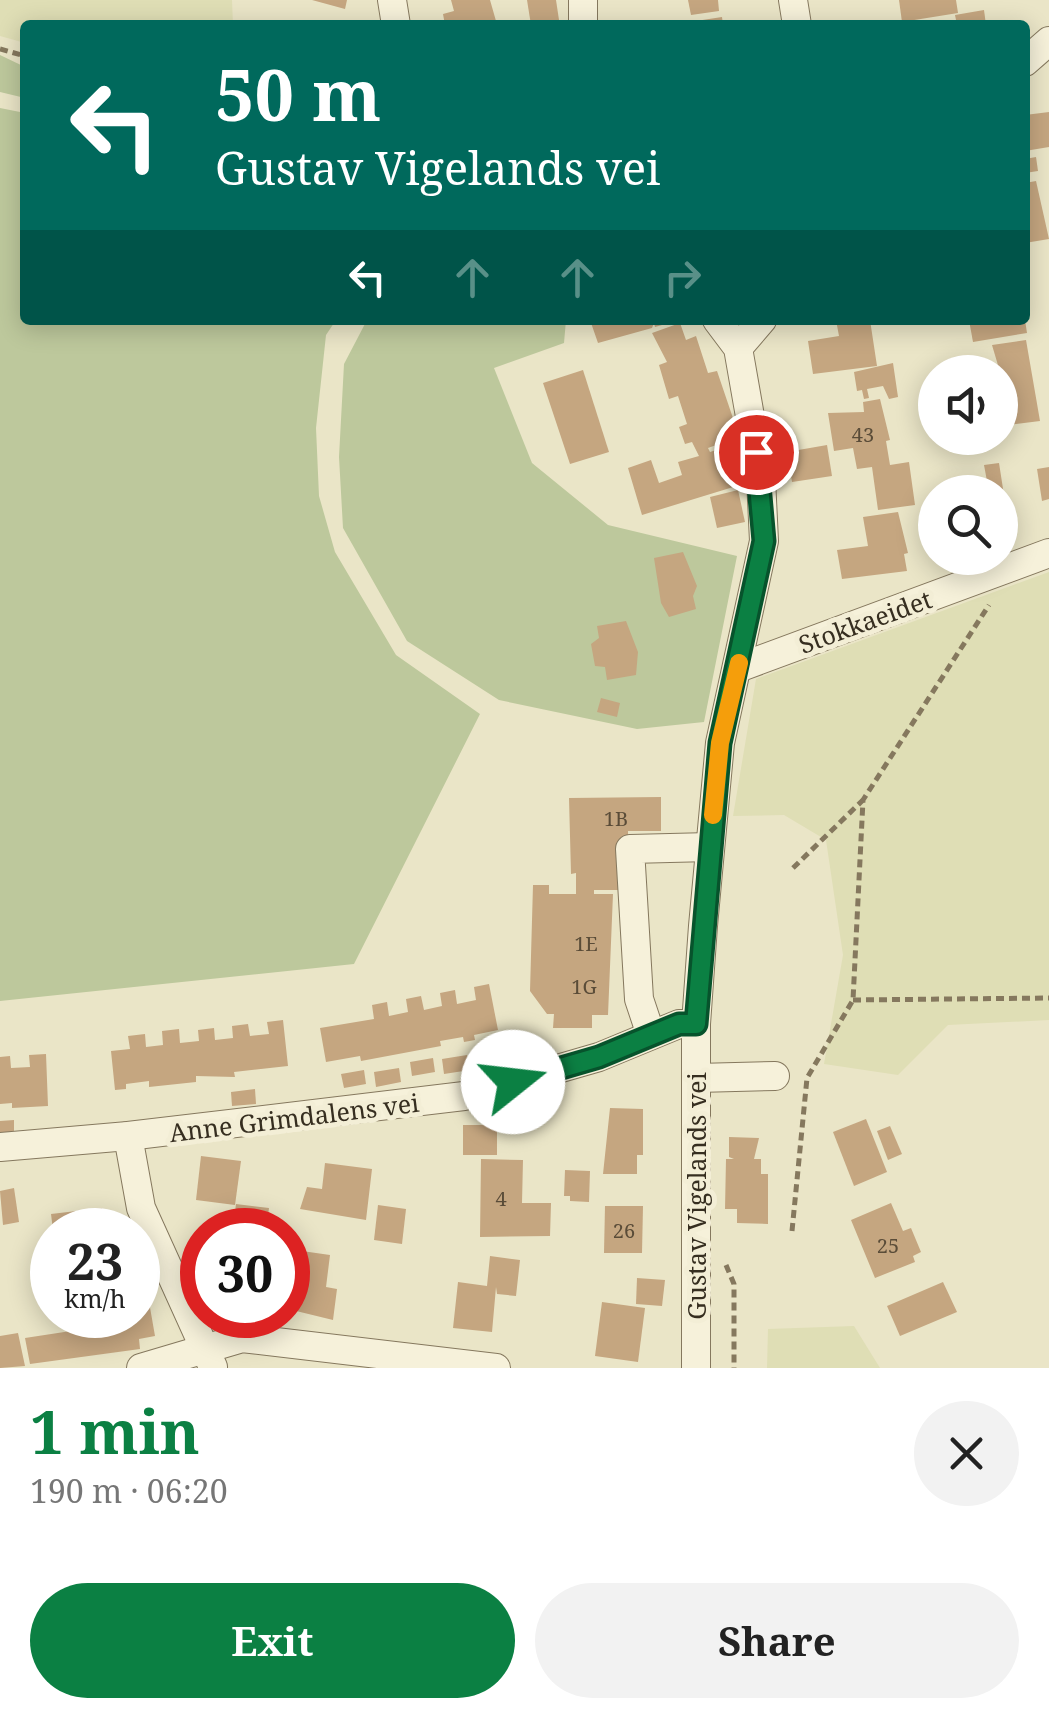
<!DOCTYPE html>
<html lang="en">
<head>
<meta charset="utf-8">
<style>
  body { margin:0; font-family:"Noto Serif",serif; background:#f2f2f2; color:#222; height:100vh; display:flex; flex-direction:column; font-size:38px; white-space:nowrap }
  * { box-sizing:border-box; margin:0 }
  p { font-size:32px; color:#767676 }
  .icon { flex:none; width:55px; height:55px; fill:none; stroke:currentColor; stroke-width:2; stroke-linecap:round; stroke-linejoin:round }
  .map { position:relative; height:1368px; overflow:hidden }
  .sheet { display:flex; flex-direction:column; background:#fff; flex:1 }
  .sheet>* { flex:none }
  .hud { position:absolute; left:20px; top:20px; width:1010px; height:305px; border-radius:10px; box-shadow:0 5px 25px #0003; background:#00695c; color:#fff; overflow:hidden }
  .tools { position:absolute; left:918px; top:355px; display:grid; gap:20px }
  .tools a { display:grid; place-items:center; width:100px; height:100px; border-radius:50%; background:#fff; box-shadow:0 5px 25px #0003; font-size:50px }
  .speed { position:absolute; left:30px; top:1208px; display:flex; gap:20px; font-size:50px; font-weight:700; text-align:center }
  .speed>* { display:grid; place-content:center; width:130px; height:130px; border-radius:50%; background:#fff; box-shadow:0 5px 25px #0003; line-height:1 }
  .speed small { font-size:25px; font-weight:400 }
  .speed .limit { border:15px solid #d22; background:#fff; color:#111 }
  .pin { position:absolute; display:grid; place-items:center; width:85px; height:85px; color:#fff; margin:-42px; border:5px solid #fff; border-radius:50%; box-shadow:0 2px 10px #0007 }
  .me { position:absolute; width:110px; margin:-55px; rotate:74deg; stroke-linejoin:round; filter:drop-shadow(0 0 8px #0008) }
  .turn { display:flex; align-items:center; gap:35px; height:210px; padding:0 30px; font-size:45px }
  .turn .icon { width:130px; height:130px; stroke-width:2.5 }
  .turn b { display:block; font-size:70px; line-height:85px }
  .lanes { display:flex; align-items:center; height:95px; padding:0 30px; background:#0003; justify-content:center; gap:50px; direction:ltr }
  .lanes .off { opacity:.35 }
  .round { display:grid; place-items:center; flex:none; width:105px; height:105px; border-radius:52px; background:#f2f2f2 }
  .overview { display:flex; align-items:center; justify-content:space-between; height:170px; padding:0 30px }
  h1 { font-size:60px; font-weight:700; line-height:75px; color:#0b8043 }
  .button { display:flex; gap:20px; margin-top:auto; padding:20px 30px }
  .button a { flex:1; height:115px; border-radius:60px; background:#0b8043; color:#fff; font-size:40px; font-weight:700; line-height:115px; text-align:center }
  .button a+a { background:#f2f2f2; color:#222 }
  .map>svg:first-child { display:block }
  .farmland { fill:#dfdeb5 }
  .green { fill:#bdc89c }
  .building { fill:#c5a680 }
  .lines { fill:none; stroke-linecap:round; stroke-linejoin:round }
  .minor-casing { stroke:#85785e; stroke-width:30 }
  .path { stroke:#85785e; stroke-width:5; stroke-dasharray:8 5; stroke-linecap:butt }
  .minor { stroke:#f6f1da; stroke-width:28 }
  .route-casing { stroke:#07532c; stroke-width:25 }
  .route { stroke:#0b8043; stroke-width:18 }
  .slow { stroke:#f59e0b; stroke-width:18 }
  .labels { text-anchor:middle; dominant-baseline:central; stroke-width:10; stroke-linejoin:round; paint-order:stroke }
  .number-label { font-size:20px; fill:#5a4c38 }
  .street-label { font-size:25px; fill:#362e20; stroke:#f3eed6 }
</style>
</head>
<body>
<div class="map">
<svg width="1049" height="1368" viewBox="0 0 1049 1368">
  <rect width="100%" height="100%" fill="#eae5c7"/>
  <g class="farmland">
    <path d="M 0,0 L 232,0 L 233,25 L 25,25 L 25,43 L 0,36 Z"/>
    <path d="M 1049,572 L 1049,1020 L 948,1025 L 898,1075 L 824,1064 L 843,955 L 826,840 L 784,815 L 733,816 L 756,679 Z"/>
    <path d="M 854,1326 L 880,1368 L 767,1368 L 768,1329 Z"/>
  </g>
  <g class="green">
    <path d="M 0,55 L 25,67 L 25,98 L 0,92 Z"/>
    <path d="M 0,108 L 25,113 L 25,320 L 336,320 L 326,335 L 316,428 L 319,496 L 335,552 L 396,655 L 480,714 L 354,964 L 0,1001 Z"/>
    <path d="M 367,320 L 566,320 L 564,343 L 494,368 L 532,463 L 608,525 L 737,556 L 704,722 L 637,729 L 499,700 L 407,641 L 343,528 L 339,457 L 344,364 Z"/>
  </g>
  <g class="building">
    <path d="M 312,0 L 347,0 L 345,9 Z"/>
    <path d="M 451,0 L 490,0 L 496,21 L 445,25 L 443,14 L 454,11 Z"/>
    <path d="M 527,0 L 556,0 L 559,20 L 531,25 Z"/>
    <path d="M 688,0 L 718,0 L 719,11 L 691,15 Z"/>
    <path d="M 899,0 L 956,0 L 958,13 L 902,22 Z"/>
    <path d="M 984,10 L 986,25 L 957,25 L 955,15 Z"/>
    <path d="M 722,17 L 723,25 L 683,25 L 683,23 Z"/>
    <path d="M 1049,112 L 1049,147 L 1025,151 L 1025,115 Z"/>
    <path d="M 1036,157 L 1038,171 L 1025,173 L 1025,159 Z"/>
    <path d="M 1036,181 L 1049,239 L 1025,243 L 1025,183 Z"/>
    <path d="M 590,320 L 675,320 L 676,321 L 655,327 L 654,323 L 652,328 L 598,343 Z"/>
    <path d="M 836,320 L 870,320 L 877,366 L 813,374 L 808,341 L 839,336 Z"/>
    <path d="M 969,320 L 1025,320 L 1027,333 L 973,342 Z"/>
    <path d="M 680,323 L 686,340 L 696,336 L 708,373 L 717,371 L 736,427 L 727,430 L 730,440 L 708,448 L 710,452 L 731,445 L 743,484 L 642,515 L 628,468 L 651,460 L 659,483 L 682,475 L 678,462 L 699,456 L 692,442 L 685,444 L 679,427 L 687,424 L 678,396 L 669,399 L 659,365 L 667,362 L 652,333 Z"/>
    <path d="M 1026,340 L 1040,421 L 1000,426 L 1000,372 L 992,345 Z"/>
    <path d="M 893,363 L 898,397 L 889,399 L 883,386 L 867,389 L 869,398 L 864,399 L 862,390 L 857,391 L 854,372 Z"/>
    <path d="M 583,370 L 609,452 L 570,464 L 543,383 Z"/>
    <path d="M 880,399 L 890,440 L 886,441 L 890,465 L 909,462 L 915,505 L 878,510 L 872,467 L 857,469 L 853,448 L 834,451 L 828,413 L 864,412 L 863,402 Z"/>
    <path d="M 827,445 L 832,476 L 792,482 L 787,452 Z"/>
    <path d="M 999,463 L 1006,508 L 1000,509 L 1000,492 L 989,492 L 984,465 Z"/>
    <path d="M 1049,467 L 1049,499 L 1042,501 L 1037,469 Z"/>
    <path d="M 738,490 L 745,522 L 717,528 L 710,497 Z"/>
    <path d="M 898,512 L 908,553 L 904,554 L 907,571 L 842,579 L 837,550 L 868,546 L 863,517 Z"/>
    <path d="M 683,552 L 697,586 L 693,596 L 696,609 L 669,617 L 661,603 L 654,558 Z"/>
    <path d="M 626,621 L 638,652 L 636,675 L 607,680 L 605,667 L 595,666 L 591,644 L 599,638 L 597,626 Z"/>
    <path d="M 601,698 L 620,703 L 617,717 L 597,712 Z"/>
    <path d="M 661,797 L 661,831 L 628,831 L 629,890 L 594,890 L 594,894 L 613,894 L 608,1015 L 592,1015 L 592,1028 L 553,1028 L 554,1014 L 547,1014 L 530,991 L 533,885 L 549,885 L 549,894 L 576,894 L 576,873 L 571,874 L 569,798 Z"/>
    <path d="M 489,984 L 498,1030 L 474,1035 L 475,1040 L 464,1042 L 463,1037 L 440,1041 L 441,1046 L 361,1061 L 360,1056 L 326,1062 L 320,1028 L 374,1019 L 372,1005 L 387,1002 L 389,1016 L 408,1012 L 406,999 L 421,996 L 424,1010 L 442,1006 L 440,993 L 455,990 L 457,1004 L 476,1000 L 474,987 Z"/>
    <path d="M 283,1020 L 288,1066 L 234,1072 L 235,1077 L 196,1076 L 196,1082 L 149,1087 L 149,1081 L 126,1084 L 126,1089 L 115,1090 L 111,1051 L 130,1049 L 128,1036 L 145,1034 L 146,1047 L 163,1045 L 162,1031 L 179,1029 L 180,1043 L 199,1041 L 198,1030 L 214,1028 L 215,1040 L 233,1038 L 232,1026 L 248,1024 L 250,1036 L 269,1034 L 267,1022 Z"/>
    <path d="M 502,1047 L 504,1061 L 481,1065 L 479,1051 Z"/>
    <path d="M 46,1054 L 48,1106 L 12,1108 L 12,1103 L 0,1104 L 0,1057 L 10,1056 L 11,1068 L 30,1067 L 29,1055 Z"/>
    <path d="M 467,1055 L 470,1070 L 444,1074 L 442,1059 Z"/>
    <path d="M 433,1058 L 435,1072 L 412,1076 L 410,1062 Z"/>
    <path d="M 399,1068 L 401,1082 L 376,1087 L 374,1072 Z"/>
    <path d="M 364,1070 L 366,1084 L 344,1088 L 341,1074 Z"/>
    <path d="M 255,1089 L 256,1104 L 232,1106 L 231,1092 Z"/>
    <path d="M 610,1108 L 643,1109 L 643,1155 L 637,1155 L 637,1174 L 603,1174 Z"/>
    <path d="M 866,1119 L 887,1172 L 854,1186 L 833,1132 Z"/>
    <path d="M 14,1120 L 14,1133 L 0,1133 L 0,1121 Z"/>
    <rect x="463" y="1125" width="34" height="30"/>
    <path d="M 890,1126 L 902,1154 L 888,1160 L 877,1131 Z"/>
    <path d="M 729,1137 L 759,1138 L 754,1159 L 761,1159 L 761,1174 L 768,1174 L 768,1224 L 737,1223 L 737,1209 L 725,1209 L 726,1159 L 734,1159 L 729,1157 Z"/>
    <path d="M 201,1156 L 241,1161 L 235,1205 L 196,1200 Z"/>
    <path d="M 481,1159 L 523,1160 L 522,1203 L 551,1203 L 550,1236 L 480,1237 Z"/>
    <path d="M 325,1163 L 372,1169 L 366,1220 L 300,1209 L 307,1187 L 322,1189 Z"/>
    <path d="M 565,1170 L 590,1171 L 589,1202 L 570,1201 L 570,1196 L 564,1196 Z"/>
    <path d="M 14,1188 L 19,1222 L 3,1225 L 0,1191 Z"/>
    <path d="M 891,1203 L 903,1231 L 911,1228 L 921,1252 L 913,1256 L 915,1262 L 875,1278 L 851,1220 Z"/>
    <path d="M 236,1204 L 269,1208 L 267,1225 L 234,1221 Z"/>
    <path d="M 378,1205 L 406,1209 L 402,1244 L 374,1240 Z"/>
    <path d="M 605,1206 L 643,1206 L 642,1253 L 604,1253 Z"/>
    <path d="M 102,1208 L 106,1230 L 53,1230 L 51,1214 Z"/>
    <path d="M 52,1250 L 52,1270 L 38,1272 L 35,1253 Z"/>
    <path d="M 295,1250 L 330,1255 L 326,1287 L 337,1289 L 333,1320 L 288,1309 L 288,1263 L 293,1264 Z"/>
    <path d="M 490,1256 L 520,1260 L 516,1296 L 497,1294 L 496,1287 L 492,1332 L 453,1328 L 458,1282 L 487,1286 Z"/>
    <path d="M 637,1278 L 665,1280 L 662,1306 L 636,1304 Z"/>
    <path d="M 943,1282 L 957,1312 L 900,1336 L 887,1306 Z"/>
    <path d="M 148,1296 L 155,1336 L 139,1339 L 140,1349 L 30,1364 L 25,1338 L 84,1329 L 81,1315 L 138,1315 L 138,1298 Z"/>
    <path d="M 602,1302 L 645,1308 L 638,1362 L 595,1356 Z"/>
    <path d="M 18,1333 L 25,1366 L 0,1368 L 0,1336 Z"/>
  </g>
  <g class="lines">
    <defs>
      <g id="minor">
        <path d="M 392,0 L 396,25"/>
        <path d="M 793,0 L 797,25"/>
        <path d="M 583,25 L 583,0"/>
        <path d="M 1025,62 L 1049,41"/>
        <path d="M 738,348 L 762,320"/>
        <path d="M 738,668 L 1049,553"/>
        <path d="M 651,1035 L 639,999 L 630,849 L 710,847"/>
        <path d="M 697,1078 L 775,1076"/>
        <path d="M 128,1136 L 141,1208 L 213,1367"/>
        <path d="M 0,1147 L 128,1136 L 464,1096 L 599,1057 L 679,1024 L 696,1024"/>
        <path d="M 141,1368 L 242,1338 L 496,1368"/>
        <path d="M 696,1368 L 696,1024 L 703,926 L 720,743 L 764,541 L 761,479 L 738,348 L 717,320"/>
      </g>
    </defs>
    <use href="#minor" class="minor-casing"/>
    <g class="path">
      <path d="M 0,49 L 25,56"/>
      <path d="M 793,868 L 863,800"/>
      <path d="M 853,1000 L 1049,998"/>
      <path d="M 792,1231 L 807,1078 L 853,1000 L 863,800 L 989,605"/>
      <path d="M 726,1265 L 734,1284 L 734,1368"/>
    </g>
    <use href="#minor" class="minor"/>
  </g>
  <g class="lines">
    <defs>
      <path id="route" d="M 513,1082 L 599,1057 L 679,1024 L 696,1024 L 720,743 L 764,541 L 756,452"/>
    </defs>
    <use href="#route" class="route-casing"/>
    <use href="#route" class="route"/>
    <path class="slow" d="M 713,815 L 720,743 L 739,663"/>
  </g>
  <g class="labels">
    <g class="number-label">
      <text x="863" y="434">43</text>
      <text x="616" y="818">1B</text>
      <text x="586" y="943">1E</text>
      <text x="584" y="986">1G</text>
      <text x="501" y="1198">4</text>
      <text x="624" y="1230">26</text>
      <text x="888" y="1245">25</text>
    </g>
    <g class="street-label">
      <text transform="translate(865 621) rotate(-20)">Stokkaeidet</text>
      <text transform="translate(294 1117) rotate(-7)">Anne Grimdalens vei</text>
      <text transform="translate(696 1196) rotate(-90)">Gustav Vigelands vei</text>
    </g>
  </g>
</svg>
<div class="tools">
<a><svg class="icon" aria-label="sound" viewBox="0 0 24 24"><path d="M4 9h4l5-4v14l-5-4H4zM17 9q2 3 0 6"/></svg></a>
<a><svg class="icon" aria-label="search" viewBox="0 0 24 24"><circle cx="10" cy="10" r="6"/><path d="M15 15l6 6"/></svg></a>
</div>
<div class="speed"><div>23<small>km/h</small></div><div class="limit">30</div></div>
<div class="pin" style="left:756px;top:452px;background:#d93025"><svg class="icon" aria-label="arrive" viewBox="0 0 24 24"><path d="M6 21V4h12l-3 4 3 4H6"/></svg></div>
<svg class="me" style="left:513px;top:1082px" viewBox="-20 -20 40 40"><circle r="19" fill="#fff"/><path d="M0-13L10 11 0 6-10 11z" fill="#0b8043"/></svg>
<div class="hud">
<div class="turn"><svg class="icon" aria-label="left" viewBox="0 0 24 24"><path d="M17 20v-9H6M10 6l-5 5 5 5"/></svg><div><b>50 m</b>Gustav Vigelands vei</div></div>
<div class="lanes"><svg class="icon" aria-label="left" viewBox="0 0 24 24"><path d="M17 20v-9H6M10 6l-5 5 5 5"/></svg><svg class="icon off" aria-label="ahead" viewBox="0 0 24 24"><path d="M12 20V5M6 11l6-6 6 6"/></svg><svg class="icon off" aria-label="ahead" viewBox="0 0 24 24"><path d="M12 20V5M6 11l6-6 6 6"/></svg><svg class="icon off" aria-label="right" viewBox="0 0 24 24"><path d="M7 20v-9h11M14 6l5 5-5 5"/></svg></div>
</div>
</div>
<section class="sheet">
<div class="overview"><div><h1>1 min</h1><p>190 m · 06:20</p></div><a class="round"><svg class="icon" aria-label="close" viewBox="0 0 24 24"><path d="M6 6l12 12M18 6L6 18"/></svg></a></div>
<div class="button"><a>Exit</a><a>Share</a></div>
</section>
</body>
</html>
